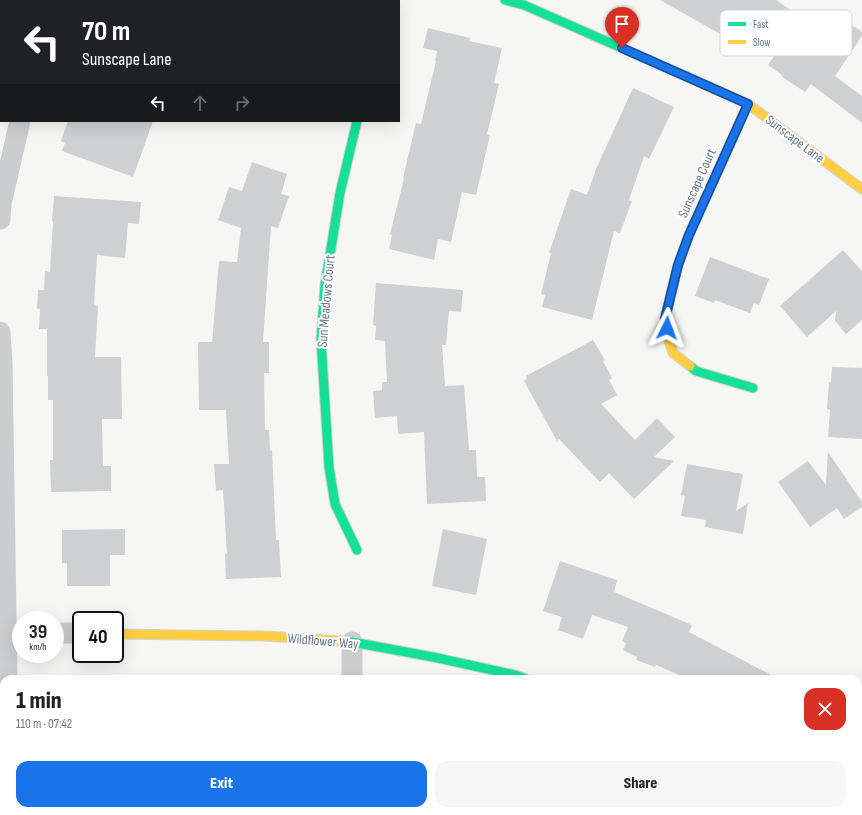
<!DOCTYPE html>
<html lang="en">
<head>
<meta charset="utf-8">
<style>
  body { margin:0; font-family:"Sofia Sans Condensed",sans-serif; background:#f6f6f6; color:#222; height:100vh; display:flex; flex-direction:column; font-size:15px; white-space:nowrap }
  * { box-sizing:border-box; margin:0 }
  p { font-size:13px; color:#767676 }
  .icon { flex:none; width:22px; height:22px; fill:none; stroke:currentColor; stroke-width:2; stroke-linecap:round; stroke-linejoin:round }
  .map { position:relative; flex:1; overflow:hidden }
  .drawer { position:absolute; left:0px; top:675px; width:862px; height:140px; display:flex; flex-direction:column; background:#fff; border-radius:12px 12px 0 0; box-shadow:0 4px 16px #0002 }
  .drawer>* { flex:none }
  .top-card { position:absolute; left:0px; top:0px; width:400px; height:122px; box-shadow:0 4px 16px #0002; background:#202124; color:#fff; overflow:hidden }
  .speed { position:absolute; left:12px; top:611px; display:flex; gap:8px; font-size:20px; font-weight:700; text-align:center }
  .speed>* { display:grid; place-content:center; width:52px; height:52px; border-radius:50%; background:#fff; box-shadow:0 4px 16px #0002; line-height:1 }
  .speed small { font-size:10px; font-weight:400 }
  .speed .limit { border:2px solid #111; border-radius:6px; background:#fff; color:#111 }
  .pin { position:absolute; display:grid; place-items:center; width:34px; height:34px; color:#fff; margin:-41px -17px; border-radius:50% 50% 50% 0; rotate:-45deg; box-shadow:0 0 4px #0007 }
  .pin .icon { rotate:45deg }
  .me { position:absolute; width:44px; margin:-22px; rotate:3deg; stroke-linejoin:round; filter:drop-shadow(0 0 3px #0008) }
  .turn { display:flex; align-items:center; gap:14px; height:84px; padding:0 16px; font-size:18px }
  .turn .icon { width:52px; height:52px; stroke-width:2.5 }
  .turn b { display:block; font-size:28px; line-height:34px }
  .lanes { display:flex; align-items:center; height:38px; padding:0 16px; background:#0003; justify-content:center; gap:20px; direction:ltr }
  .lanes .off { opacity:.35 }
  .round { display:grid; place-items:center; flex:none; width:42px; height:42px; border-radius:12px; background:#f6f6f6 }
  .head { display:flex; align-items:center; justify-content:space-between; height:68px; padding:0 16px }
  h1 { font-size:24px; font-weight:800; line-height:30px }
  .cta { display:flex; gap:8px; margin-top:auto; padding:8px 16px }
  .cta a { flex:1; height:46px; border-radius:12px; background:#1a73e8; color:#fff; font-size:16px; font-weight:800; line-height:46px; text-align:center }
  .cta a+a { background:#f6f6f6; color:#222 }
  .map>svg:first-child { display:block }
  .building { fill:#ced0d1 }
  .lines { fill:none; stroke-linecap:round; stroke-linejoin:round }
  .fast-casing { stroke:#d2d3d4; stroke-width:11 }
  .slow-casing { stroke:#d2d3d4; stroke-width:11 }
  .street { stroke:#cccdce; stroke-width:21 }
  .fast { stroke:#16e098; stroke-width:9 }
  .slow { stroke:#ffcf43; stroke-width:9 }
  .route-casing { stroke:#114b97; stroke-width:10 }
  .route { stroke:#1a73e8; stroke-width:7 }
  .labels { text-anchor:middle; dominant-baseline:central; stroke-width:4; stroke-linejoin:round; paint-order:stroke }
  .street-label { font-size:14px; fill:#657786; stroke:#fff }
  .key { fill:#fff; stroke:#d1d6db; stroke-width:1 }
  .key-label { font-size:11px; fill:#657786 }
</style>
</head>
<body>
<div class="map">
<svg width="862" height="815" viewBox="0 0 862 815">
  <rect width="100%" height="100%" fill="#f6f6f5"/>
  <g class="building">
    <path d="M 660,0 L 776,0 L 804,19 L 807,18 L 833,35 L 843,19 L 862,32 L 862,36 L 835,76 L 862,96 L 862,123 L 811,84 L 805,92 L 781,76 L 782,75 L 768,65 L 775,55 L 741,37 L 739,40 L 724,31 L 722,35 Z"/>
    <path d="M 428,28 L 470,38 L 469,41 L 502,48 L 494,83 L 499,84 L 487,134 L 490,135 L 476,195 L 462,192 L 451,242 L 438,239 L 434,260 L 389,249 L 392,235 L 390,234 L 404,179 L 403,178 L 416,123 L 421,124 L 436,61 L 435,61 L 437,51 L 423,48 Z"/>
    <path d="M 633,88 L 674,107 L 649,159 L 644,156 L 629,200 L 632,201 L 620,233 L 614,231 L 592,320 L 542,307 L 545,295 L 541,294 L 551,253 L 549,253 L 571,189 L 587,195 L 596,169 Z"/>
    <path d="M 68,121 L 153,121 L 133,177 L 62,151 L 65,143 L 61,141 Z"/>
    <path d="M 252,162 L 287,174 L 281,194 L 289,196 L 278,228 L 271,226 L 263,342 L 269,342 L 269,373 L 264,373 L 265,430 L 269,430 L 270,451 L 272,450 L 276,540 L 279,540 L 281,577 L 226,579 L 225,554 L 227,554 L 223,490 L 216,491 L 214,464 L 229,464 L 226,410 L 199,410 L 198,342 L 212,342 L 219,261 L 237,262 L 241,228 L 218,220 L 229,187 L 242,191 Z"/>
    <path d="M 54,196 L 141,202 L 139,224 L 128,223 L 125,258 L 97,255 L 94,305 L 98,306 L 95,357 L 121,357 L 122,419 L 102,419 L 103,466 L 111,466 L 111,491 L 51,492 L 50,460 L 53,460 L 53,400 L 48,400 L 48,376 L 47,376 L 47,329 L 39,329 L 40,309 L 37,309 L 38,290 L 44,290 L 45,271 L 50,272 L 53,221 L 52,221 Z"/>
    <path d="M 843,250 L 862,271 L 862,320 L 846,334 L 835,321 L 836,311 L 807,337 L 780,306 Z"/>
    <path d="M 710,257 L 769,279 L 759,305 L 754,303 L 750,313 L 715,300 L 714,303 L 695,296 Z"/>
    <path d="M 376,283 L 463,290 L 461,312 L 449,311 L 446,345 L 442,345 L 445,386 L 464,385 L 469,450 L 476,450 L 477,477 L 485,477 L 486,501 L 427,504 L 424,432 L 398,434 L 397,416 L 375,418 L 373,391 L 382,390 L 382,382 L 387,382 L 385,341 L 375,340 L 376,326 L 373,325 Z"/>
    <path d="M 593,340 L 605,360 L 603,361 L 612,378 L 609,380 L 617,395 L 601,404 L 635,440 L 657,418 L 675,437 L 654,457 L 674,461 L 634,499 L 609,473 L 600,482 L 559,439 L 557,441 L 524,381 L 527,379 L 526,376 Z"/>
    <path d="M 832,367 L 862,368 L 862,439 L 828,437 L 830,410 L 827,409 L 829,382 L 831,382 Z"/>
    <path d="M 828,452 L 862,502 L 862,507 L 844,519 L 837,508 L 810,527 L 778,482 L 808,461 L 826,485 Z"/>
    <path d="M 687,464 L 743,474 L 736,511 L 748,503 L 743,534 L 705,527 L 706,520 L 681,516 L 685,496 L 681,495 Z"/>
    <path d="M 125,529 L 125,555 L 110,555 L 110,586 L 67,586 L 67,563 L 62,563 L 62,530 Z"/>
    <path d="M 443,529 L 487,539 L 476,595 L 432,586 Z"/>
    <path d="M 560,561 L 617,580 L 614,592 L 692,625 L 689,632 L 779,679 L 689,679 L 656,665 L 655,667 L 636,660 L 637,657 L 623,650 L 626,643 L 622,641 L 628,627 L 592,615 L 583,639 L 558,630 L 562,617 L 543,611 Z"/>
  </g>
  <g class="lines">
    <defs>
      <g id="fast">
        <path d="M 505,0 L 524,5 L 699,82"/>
        <path d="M 357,121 L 340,193 L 325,285 L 321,340 L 329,467 L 335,504 L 357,550"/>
        <path d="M 690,366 L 696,371 L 753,388"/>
        <path d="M 341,641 L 352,642 L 433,657 L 515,675 L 526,679"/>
      </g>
      <g id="slow">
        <path d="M 699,82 L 748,104 L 862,189"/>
        <path d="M 690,366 L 673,353 L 668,338 L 665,319 L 678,265 L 689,235 L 748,104"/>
        <path d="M 115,634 L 265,636 L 341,641"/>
      </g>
    </defs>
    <use href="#fast" class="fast-casing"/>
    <use href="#slow" class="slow-casing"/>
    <g class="street">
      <path d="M 123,1 L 125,0"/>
      <path d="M 384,1 L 384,0"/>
      <path d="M 0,219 L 1,204 L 20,121"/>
      <path d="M 0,332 L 2,363 L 7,679"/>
      <path d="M 55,633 L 81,633"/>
      <path d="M 352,642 L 352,679"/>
      <path d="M 353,811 L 353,815"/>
      <path d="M 795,811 L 801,815"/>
      <path d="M 7,815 L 7,811"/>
    </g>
    <use href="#fast" class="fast"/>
    <use href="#slow" class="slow"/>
  </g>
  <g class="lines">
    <defs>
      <path id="route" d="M 622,48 L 748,104 L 689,235 L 678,265 L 665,319 L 667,328"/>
    </defs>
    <use href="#route" class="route-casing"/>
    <use href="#route" class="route"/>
  </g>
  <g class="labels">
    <g class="street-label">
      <text transform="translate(795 139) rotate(37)">Sunscape Lane</text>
      <text transform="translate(697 183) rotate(-66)">Sunscape Court</text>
      <text transform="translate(326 301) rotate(-85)">Sun Meadows Court</text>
      <text transform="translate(323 641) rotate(5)">Wildflower Way</text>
    </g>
  </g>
  <rect x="720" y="10" width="132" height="46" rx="6" class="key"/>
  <rect x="728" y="22" width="18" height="4" fill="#16e098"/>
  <rect x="728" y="40" width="18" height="4" fill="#ffcf43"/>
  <g class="key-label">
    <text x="753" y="28">Fast</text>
    <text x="753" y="46">Slow</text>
  </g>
</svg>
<div class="speed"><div>39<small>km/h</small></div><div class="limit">40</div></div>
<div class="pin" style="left:622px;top:48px;background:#d93025"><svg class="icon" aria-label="arrive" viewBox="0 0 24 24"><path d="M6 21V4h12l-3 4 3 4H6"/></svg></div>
<svg class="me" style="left:667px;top:328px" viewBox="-20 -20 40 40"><path d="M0-17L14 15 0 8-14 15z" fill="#1a73e8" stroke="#fff" stroke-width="4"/></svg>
<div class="top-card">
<div class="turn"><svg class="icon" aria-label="left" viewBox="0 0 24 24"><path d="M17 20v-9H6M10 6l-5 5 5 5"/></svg><div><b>70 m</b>Sunscape Lane</div></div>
<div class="lanes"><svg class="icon" aria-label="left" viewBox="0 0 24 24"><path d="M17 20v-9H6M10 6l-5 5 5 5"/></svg><svg class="icon off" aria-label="ahead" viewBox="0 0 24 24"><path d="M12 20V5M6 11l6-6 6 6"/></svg><svg class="icon off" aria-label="right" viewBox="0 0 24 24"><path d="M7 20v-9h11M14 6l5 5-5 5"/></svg></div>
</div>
<section class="drawer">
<div class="head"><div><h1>1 min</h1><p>110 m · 07:42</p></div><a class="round" style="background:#d93025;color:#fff"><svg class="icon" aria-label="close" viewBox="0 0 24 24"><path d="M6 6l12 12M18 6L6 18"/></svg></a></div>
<div class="cta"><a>Exit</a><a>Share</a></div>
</section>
</div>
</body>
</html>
